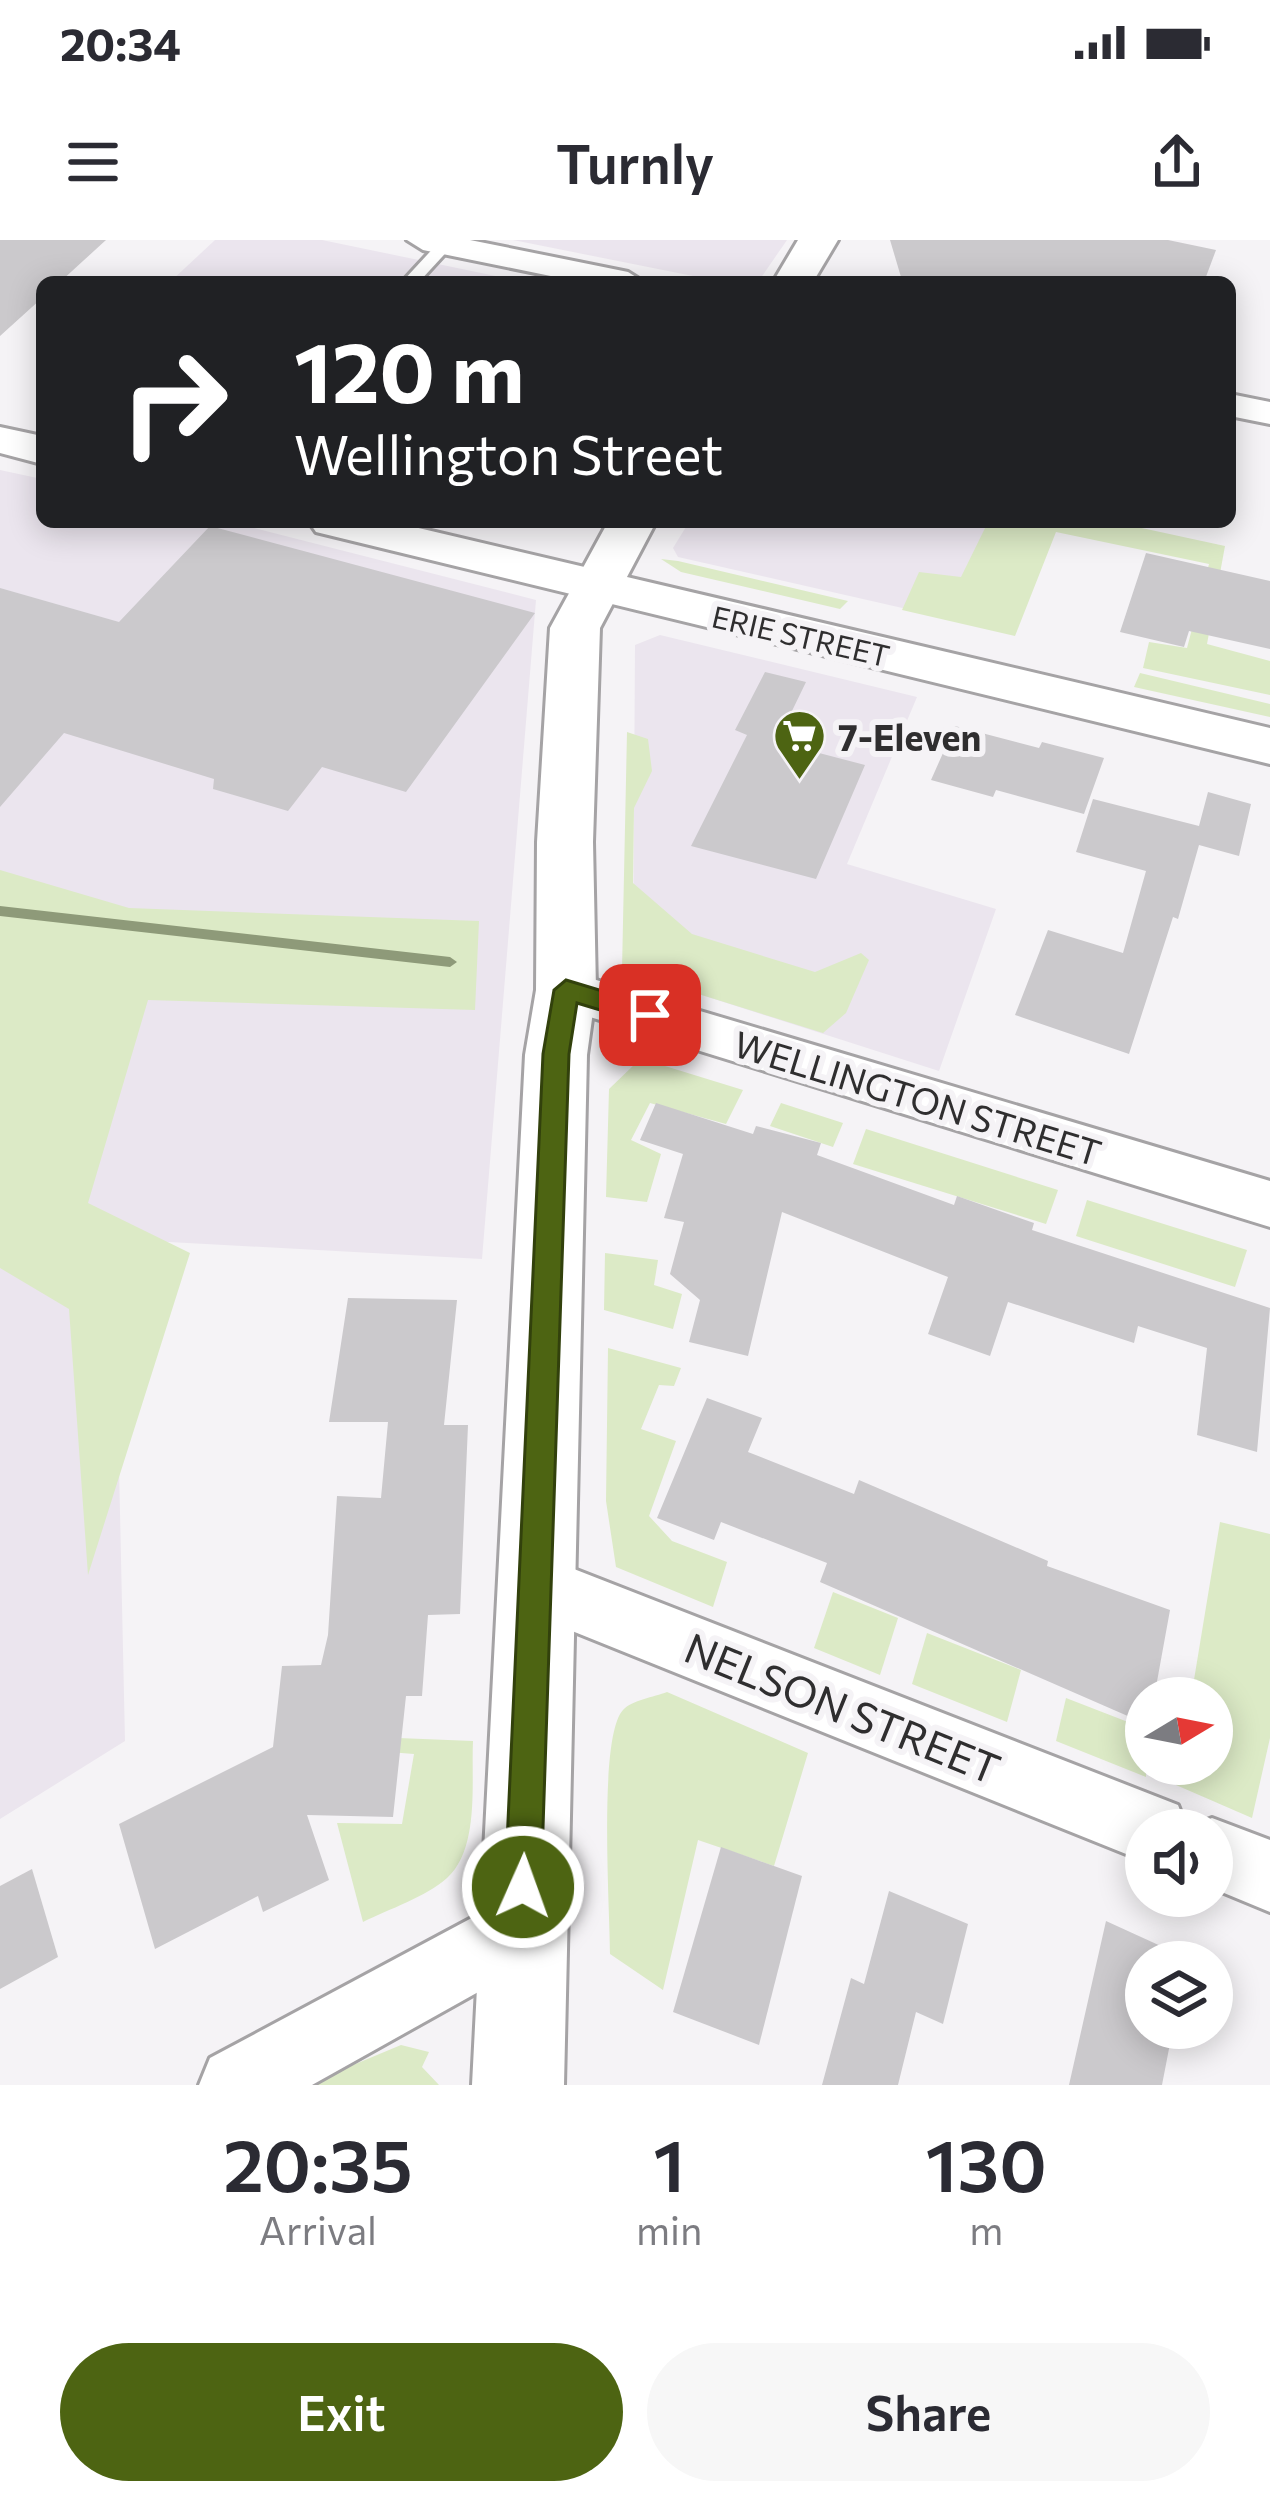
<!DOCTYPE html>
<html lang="en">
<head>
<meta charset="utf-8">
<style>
  body { margin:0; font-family:Commissioner,sans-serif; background:#f7f7f7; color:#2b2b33; height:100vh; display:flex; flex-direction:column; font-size:45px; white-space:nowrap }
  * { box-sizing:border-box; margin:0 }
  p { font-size:39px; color:#7c7c81 }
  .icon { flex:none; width:66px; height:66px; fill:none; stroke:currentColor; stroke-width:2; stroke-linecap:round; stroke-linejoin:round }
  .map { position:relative; height:1845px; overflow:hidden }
  .panel { display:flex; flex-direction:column; background:#fff; flex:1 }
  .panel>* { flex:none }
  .hud { position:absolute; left:36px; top:36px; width:1200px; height:252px; border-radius:18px; box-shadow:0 6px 30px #0003; background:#202124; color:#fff; overflow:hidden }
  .needle { width:78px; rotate:80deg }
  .fabs { position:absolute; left:1125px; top:1437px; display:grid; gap:24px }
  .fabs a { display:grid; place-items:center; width:108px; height:108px; border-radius:50%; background:#fff; box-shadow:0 6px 30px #0003; font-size:60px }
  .pin { position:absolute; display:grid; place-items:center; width:102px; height:102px; color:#fff; margin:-51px; border-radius:24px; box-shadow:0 6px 18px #0006 }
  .me { position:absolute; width:132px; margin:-66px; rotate:2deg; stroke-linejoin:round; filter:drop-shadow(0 0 9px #0008) }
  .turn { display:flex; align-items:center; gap:42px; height:252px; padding:0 60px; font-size:54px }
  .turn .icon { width:156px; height:156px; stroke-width:2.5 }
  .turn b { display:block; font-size:84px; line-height:102px }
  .eta { display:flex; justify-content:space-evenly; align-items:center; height:204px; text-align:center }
  .eta b { font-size:72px; font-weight:600; line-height:84px }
  .cta { display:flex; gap:24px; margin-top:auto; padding:24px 60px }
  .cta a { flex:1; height:138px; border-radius:72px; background:#4d6412; color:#fff; font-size:48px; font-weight:600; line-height:138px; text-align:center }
  .cta a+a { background:#f7f7f7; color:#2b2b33 }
  .status { display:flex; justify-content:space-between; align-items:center; height:84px; padding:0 60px; background:#fff; direction:ltr }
  .status svg { height:33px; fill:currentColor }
  header { display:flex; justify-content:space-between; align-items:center; height:156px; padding:0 60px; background:#fff; font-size:54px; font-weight:600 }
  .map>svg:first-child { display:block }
  .built { fill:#ebe5ee }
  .green { fill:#dceac6 }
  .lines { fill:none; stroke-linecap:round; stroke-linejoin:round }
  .stream { fill:#8e9a79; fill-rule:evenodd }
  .building { fill:#cbc9cc }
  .lane-casing { stroke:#a5a3a5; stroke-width:6 }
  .street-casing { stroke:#a5a3a5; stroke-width:6 }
  .secondary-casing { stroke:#a5a3a5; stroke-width:6 }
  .primary-casing { stroke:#a5a3a5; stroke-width:6 }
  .lane { fill:#fff; fill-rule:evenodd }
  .street { fill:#fff; fill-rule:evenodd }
  .secondary { fill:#fff; fill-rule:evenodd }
  .primary { fill:#fff; fill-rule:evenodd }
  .route { fill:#4d6412; stroke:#32410c; stroke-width:3 }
  .labels { text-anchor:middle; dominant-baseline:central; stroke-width:12; stroke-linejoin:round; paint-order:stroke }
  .far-street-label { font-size:30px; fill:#2f2e2f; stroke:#f5f3f6 }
  .poi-label { font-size:36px; font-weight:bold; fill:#2f2e2f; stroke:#f5f3f6; text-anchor:start }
  .street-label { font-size:36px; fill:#2f2e2f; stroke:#f5f3f6 }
  .near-street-label { font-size:42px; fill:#2f2e2f; stroke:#f5f3f6 }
</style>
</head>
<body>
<div class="status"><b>20:34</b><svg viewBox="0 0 49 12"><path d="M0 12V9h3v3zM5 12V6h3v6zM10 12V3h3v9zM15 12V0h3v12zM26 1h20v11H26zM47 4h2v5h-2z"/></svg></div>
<header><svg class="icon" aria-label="menu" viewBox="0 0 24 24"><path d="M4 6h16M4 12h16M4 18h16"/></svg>Turnly<svg class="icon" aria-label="share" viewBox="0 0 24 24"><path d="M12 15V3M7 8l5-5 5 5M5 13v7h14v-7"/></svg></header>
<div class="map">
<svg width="1270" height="1845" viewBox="0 0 1270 1845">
  <rect width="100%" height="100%" fill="#f5f3f6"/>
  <g class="built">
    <path d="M 215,0 L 322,0 L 525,42 L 170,42 Z"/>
    <path d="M 513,0 L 787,0 L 758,42 L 723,42 Z"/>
    <path d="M 0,230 L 42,239 L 42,282 L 231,282 L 536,360 L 482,1019 L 114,999 L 125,1501 L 0,1579 Z"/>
    <path d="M 689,282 L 993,282 L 955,380 L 678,317 L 673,308 Z"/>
    <path d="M 660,395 L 917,457 L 847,624 L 996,669 L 939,831 L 633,733 L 635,405 Z"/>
  </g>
  <g class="green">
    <path d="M 988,282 L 1114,282 L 1225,306 L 1207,404 L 1270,421 L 1270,455 L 1143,428 L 1149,402 L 1187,408 L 1209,324 L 1056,292 L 1015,396 L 902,370 L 919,332 L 961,337 Z"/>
    <path d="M 661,319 L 678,321 L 848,361 L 840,369 L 681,332 Z"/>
    <path d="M 1140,433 L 1270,464 L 1270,477 L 1134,447 Z"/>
    <path d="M 627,492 L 648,499 L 652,531 L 634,568 L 633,643 L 692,694 L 815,732 L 861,713 L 869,720 L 846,773 L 823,793 L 622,730 Z"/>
    <path d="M 0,630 L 129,668 L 479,681 L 475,770 L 148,760 L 88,963 L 190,1013 L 88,1335 L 69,1069 L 0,1028 Z"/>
    <path d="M 652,822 L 743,850 L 726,884 L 650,863 L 631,900 L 661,914 L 647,962 L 606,957 L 609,849 L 636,823 Z"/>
    <path d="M 781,863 L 843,883 L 833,907 L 770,886 Z"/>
    <path d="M 866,889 L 1058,950 L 1046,984 L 853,924 Z"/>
    <path d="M 1087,960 L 1247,1010 L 1235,1047 L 1076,996 Z"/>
    <path d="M 605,1013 L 658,1020 L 654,1045 L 682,1054 L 673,1089 L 604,1070 Z"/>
    <path d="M 608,1108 L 681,1128 L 674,1146 L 659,1145 L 641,1189 L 676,1201 L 649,1276 L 672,1301 L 727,1322 L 713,1367 L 616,1327 L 606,1261 Z"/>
    <path d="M 1220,1282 L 1270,1294 L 1270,1498 L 1252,1578 L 1176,1545 L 1180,1524 L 1212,1524 L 1212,1458 L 1191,1458 Z"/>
    <path d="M 833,1352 L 898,1378 L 880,1435 L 814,1408 Z"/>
    <path d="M 927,1393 L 1021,1430 L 1007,1482 L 912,1444 Z"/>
    <path d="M 667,1452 L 808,1513 L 774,1626 L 698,1600 L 663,1750 L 610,1714 C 610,1669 598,1497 623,1470 C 632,1460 654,1457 667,1452 Z"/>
    <path d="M 1066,1458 L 1146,1489 L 1146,1537 L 1056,1501 Z"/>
    <path d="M 348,1496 L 473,1501 C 471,1541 480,1608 447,1638 C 426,1657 389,1669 363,1682 L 337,1583 L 402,1584 L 414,1514 L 350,1509 Z"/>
    <path d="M 401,1805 L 429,1812 L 422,1827 L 439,1845 L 305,1845 Z"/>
  </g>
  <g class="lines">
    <path class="stream" d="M 0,666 L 450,717 L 457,722 L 450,727 L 0,676 Z"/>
  </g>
  <g class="building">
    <path d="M 0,0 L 106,0 L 60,42 L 42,42 L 42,58 L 0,96 Z"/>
    <path d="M 890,0 L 1168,0 L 1216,10 L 1204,42 L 933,42 L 901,37 Z"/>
    <path d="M 210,286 L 535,373 L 406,552 L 322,527 L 288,571 L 213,549 L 214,539 L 64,493 L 0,567 L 0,348 L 119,382 Z"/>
    <path d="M 1146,313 L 1270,341 L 1270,409 L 1189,391 L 1184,407 L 1120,392 Z"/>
    <path d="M 765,432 L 806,442 L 777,502 L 865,525 L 816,639 L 691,606 L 747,495 L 735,490 Z"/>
    <path d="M 955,486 L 1039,508 L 1042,502 L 1104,518 L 1084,574 L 996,550 L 993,557 L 931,540 Z"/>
    <path d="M 1208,552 L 1251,564 L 1239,616 L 1199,605 L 1178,679 L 1173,677 L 1129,814 L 1015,775 L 1048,690 L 1123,713 L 1146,631 L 1076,612 L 1093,559 L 1199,586 Z"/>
    <path d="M 656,863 L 753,894 L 756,886 L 821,903 L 817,915 L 954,965 L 957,956 L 1034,983 L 1032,990 L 1270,1068 L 1257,1212 L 1197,1195 L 1207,1108 L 1138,1086 L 1134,1103 L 1008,1062 L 990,1116 L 928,1094 L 948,1037 L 782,972 L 748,1116 L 689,1102 L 700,1060 L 670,1034 L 684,982 L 664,978 L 683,914 L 640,900 Z"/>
    <path d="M 348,1058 L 457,1060 L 444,1185 L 468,1185 L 460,1374 L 428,1375 L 422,1456 L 406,1456 L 393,1577 L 307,1575 L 329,1640 L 263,1672 L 258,1656 L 155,1709 L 119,1584 L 273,1507 L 282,1426 L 321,1425 L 328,1395 L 337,1256 L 381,1258 L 388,1182 L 329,1182 Z"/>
    <path d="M 707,1158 L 762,1178 L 748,1212 L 854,1254 L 859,1240 L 1048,1321 L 1047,1326 L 1170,1370 L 1154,1458 L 1146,1458 L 1146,1484 L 820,1342 L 827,1323 L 721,1282 L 714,1300 L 657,1278 Z"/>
    <path d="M 721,1607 L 802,1636 L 759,1805 L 673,1772 Z"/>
    <path d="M 32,1629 L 58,1717 L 0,1749 L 0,1646 Z"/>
    <path d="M 889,1651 L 968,1684 L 943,1784 L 916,1772 L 898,1845 L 822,1845 L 851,1738 L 864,1744 Z"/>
    <path d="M 1106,1681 L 1187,1718 L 1146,1722 L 1146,1788 L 1173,1788 L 1162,1845 L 1069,1845 Z"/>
  </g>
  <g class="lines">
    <defs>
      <path id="lane" d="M 439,2 L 453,5 L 419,42 L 402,42 Z"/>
      <g id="street">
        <path d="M 407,0 L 470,0 L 628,32 L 644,42 L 580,42 L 423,10 Z"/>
        <path d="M 1230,154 L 1270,162 L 1270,184 L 1230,176 Z"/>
        <path d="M 566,731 L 1270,941 L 1270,987 L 548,764 L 541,750 L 548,736 Z"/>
        <path d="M 533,1313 L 1178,1565 L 1187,1588 L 1212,1578 L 1270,1600 L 1270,1672 L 1212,1648 L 1212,1590 L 1146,1590 L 1146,1622 L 510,1366 L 501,1344 L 510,1322 Z"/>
        <path d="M 522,1651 L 548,1661 L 558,1687 L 548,1713 L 312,1845 L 199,1845 L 210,1818 Z"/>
      </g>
      <g id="secondary">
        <path d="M 798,0 L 838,0 L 813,42 L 773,42 Z"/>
        <path d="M 608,282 L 656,282 L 600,388 L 593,602 L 596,750 L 587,815 L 564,1845 L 472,1845 L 525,815 L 536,750 L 537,602 L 550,388 Z"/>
      </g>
      <g id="primary">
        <path d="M 0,187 L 42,196 L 42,224 L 0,213 Z"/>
        <path d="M 309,282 L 393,282 L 1270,488 L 1270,524 L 316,292 Z"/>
      </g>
    </defs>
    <use href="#lane" class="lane-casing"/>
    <use href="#street" class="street-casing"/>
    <use href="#secondary" class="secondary-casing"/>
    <use href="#primary" class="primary-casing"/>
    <use href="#lane" class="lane"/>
    <use href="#street" class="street"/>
    <use href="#secondary" class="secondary"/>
    <use href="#primary" class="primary"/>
  </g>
  <path class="route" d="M 566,740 L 659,768 L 663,775 L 650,785 L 577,763 L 569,814 L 541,1647 L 536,1659 L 523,1665 L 510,1659 L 505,1647 L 543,814 L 554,750 Z"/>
  <defs>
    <symbol id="supermarket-pin" viewBox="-11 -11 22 30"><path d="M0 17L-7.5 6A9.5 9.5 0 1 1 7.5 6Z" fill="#4d6412" stroke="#f5f3f6"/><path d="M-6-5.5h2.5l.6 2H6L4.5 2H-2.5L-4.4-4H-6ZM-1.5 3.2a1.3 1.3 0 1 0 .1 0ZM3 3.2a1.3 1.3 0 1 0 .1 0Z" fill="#fff"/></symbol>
  </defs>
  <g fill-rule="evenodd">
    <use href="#supermarket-pin" x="770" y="466" width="59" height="81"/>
  </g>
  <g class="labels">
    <g class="far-street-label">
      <text transform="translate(801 395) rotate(13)">ERIE STREET</text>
    </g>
    <g class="poi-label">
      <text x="838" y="496">7-Eleven</text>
    </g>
    <g class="street-label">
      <text transform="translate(918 857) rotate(17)">WELLINGTON STREET</text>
    </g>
    <g class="near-street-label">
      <text transform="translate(843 1467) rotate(22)">NELSON STREET</text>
    </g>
  </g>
</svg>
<div class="fabs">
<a><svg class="needle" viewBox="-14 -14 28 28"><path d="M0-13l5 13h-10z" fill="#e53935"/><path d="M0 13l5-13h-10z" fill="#7c7c81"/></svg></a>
<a><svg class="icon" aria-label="sound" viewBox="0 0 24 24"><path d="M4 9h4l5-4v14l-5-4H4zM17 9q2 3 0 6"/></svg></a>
<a><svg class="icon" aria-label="layers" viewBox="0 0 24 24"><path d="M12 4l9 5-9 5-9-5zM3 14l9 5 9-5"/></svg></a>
</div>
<div class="pin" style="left:650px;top:775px;background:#d93025"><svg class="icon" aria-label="arrive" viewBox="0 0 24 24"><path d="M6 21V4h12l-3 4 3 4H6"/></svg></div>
<svg class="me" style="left:523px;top:1647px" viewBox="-20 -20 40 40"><circle r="17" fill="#4d6412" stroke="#fff" stroke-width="3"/><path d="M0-11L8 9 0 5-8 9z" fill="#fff"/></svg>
<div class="hud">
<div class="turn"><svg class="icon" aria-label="right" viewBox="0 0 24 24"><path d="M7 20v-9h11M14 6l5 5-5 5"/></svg><div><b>120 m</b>Wellington Street</div></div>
</div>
</div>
<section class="panel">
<div class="eta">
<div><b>20:35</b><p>Arrival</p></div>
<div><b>1</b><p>min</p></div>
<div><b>130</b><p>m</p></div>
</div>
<div class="cta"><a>Exit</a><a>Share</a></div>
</section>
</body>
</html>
